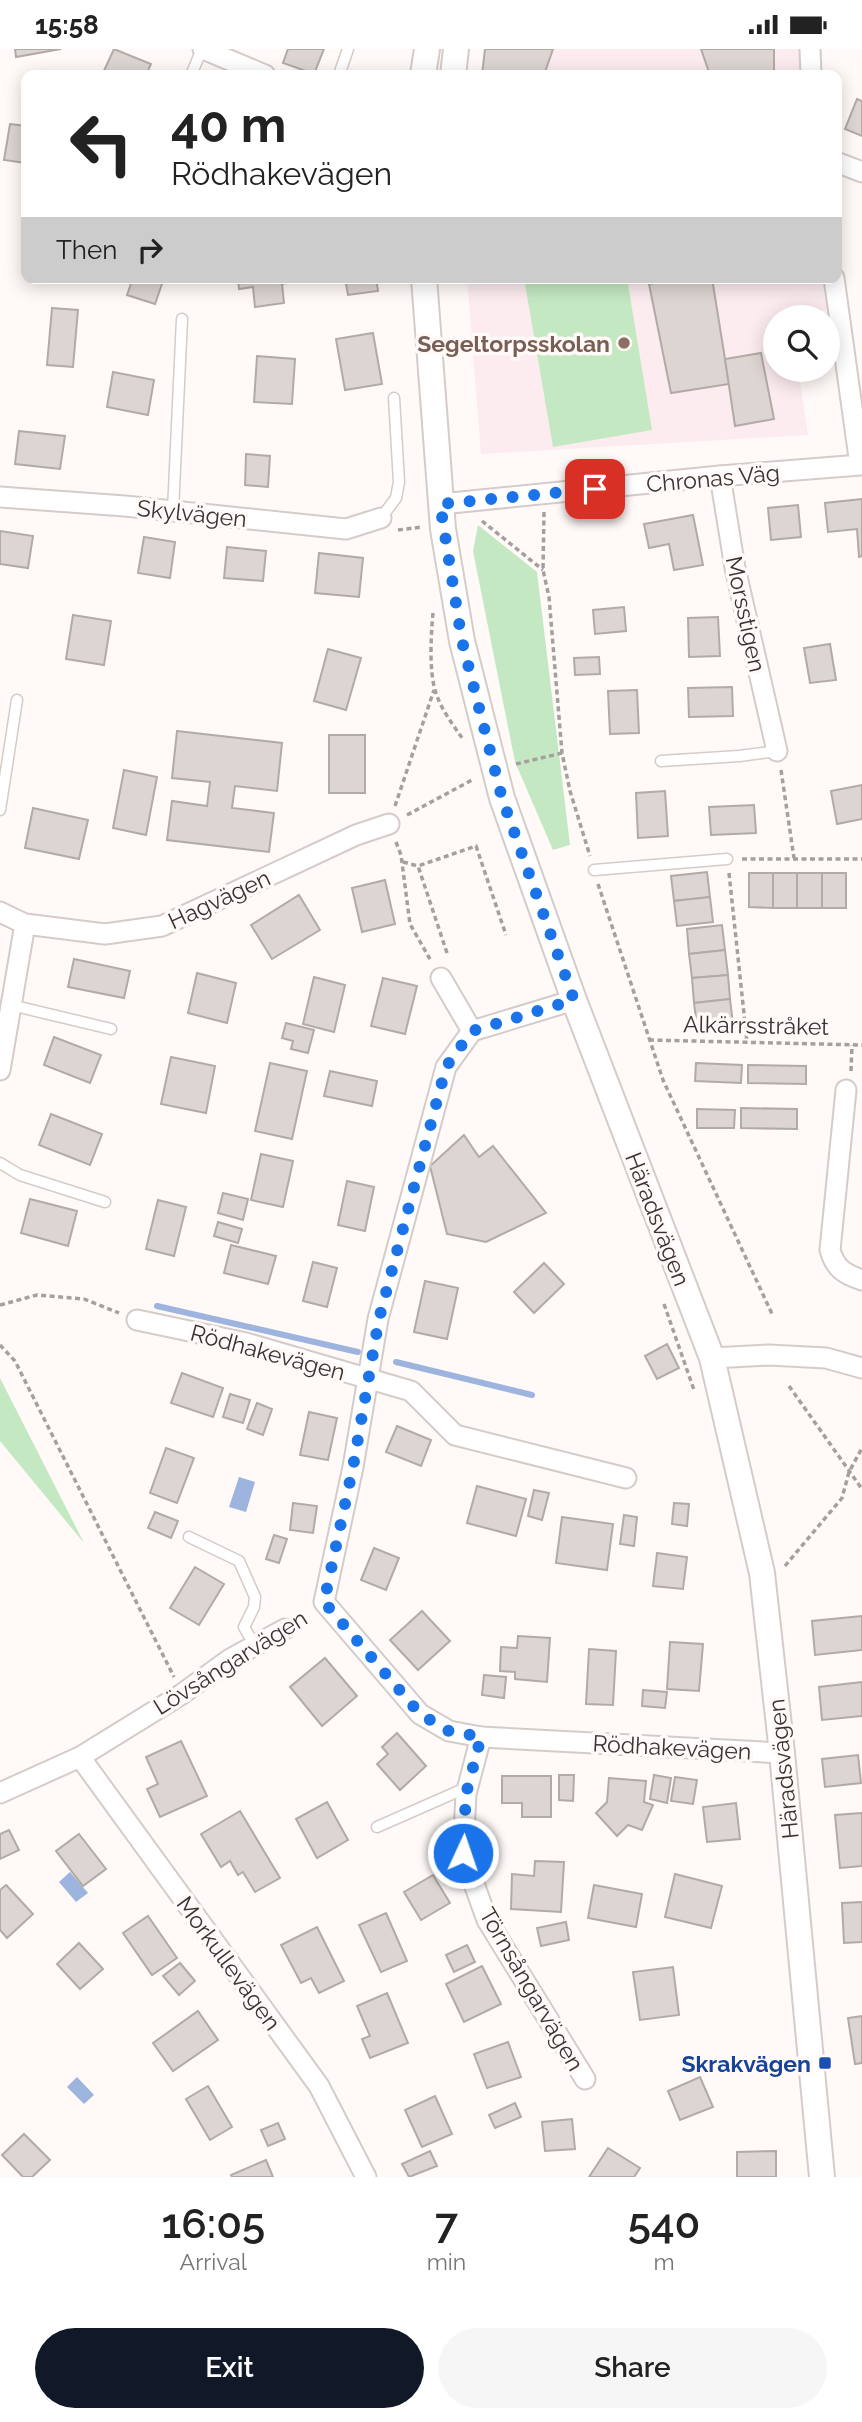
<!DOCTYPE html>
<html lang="en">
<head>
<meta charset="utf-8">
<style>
  body { margin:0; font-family:Raleway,sans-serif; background:#f6f6f6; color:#222; height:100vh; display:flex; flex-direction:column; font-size:26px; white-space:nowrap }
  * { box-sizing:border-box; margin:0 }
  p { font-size:23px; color:#767676 }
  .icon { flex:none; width:38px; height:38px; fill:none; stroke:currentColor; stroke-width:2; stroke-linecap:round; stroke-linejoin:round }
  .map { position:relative; height:2128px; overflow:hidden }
  .sheet { display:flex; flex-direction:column; background:#fff; flex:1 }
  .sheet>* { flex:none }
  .top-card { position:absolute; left:21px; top:21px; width:821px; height:214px; border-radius:14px; box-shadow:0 4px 18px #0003; background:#fff; color:#222; overflow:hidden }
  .tools { position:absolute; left:763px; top:256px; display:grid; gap:14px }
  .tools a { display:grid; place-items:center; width:77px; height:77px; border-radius:50%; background:#fff; box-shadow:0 4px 18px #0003; font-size:35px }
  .pin { position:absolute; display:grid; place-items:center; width:60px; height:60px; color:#fff; margin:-30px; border-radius:14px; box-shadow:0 4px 10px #0006 }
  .me { position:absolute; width:77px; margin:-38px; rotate:3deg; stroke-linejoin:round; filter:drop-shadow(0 0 5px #0008) }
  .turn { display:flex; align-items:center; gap:24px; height:147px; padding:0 35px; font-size:32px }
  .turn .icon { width:91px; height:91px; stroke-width:2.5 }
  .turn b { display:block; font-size:49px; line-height:60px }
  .then { display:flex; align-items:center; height:66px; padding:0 35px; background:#0003; gap:14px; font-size:26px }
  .eta { display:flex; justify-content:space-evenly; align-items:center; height:119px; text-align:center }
  .eta b { font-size:42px; font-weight:600; line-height:49px }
  .cta { display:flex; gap:14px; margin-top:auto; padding:14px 35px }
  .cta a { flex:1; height:80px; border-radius:42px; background:#111827; color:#fff; font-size:28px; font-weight:600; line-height:80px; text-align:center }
  .cta a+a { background:#f6f6f6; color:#222 }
  .status { display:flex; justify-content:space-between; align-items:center; height:49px; padding:0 35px; background:#fff; direction:ltr }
  .status svg { height:19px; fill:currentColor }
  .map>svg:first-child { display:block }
  .commercial { fill:#fcecf0 }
  .green { fill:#c4e9c2 }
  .water { fill:#9cb4de }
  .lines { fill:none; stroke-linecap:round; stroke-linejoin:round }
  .stream { stroke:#9cb4de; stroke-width:6 }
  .building { fill:#ddd5d1; stroke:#b2aaa6; stroke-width:2 }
  .service-casing { stroke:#d5ccc9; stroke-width:13 }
  .minor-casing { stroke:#d5ccc9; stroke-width:23 }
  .tertiary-casing { stroke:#d5ccc9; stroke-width:28 }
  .path { stroke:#a5a09e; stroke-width:3.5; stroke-dasharray:5 3.5; stroke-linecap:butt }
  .service { stroke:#fff; stroke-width:10 }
  .minor { stroke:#fff; stroke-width:19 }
  .tertiary { stroke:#fff; stroke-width:24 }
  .route { stroke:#1a73e8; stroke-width:12; stroke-dasharray:0 21.6 }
  .education-dot { fill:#8d6e63; stroke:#fff9f7; stroke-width:2.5 }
  .transit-dot { fill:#1a4fb4; stroke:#fff9f7; stroke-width:2.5 }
  .labels { text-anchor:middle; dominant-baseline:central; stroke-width:7; stroke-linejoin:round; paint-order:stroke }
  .education-label { font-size:23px; font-weight:bold; fill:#785e54; stroke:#fff9f7; text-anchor:end }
  .street-label { font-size:23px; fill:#383433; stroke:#fff9f7 }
  .transit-label { font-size:23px; font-weight:bold; fill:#164399; stroke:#fff9f7; text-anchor:end }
</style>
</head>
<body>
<div class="status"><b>15:58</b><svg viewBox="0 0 49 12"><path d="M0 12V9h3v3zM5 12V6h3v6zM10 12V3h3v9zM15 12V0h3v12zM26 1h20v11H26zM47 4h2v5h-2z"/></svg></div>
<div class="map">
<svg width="862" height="2128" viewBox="0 0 862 2128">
  <rect width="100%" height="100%" fill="#fff9f7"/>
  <g class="commercial">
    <path d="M 485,0 L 800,0 L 801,26 L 482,26 Z"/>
    <path d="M 467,229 L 828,229 L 833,259 L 790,268 L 775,268 L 775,320 L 798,320 L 808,386 L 481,405 Z"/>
  </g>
  <g class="green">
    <path d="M 524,229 L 627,229 L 652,381 L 553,398 Z"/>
    <path d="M 478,476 L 537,523 L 570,796 L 553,801 L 515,713 L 473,502 Z"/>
    <path d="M 0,1329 L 84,1494 L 0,1392 Z"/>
  </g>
  <g class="water">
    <path d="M 239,1428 L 255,1433 L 246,1463 L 229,1458 Z"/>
    <path d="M 70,1823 L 88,1844 L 76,1853 L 59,1833 Z"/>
    <path d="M 77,2028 L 94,2046 L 84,2055 L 67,2038 Z"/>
  </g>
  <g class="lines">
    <g class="stream">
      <path d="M 157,1257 L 358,1303"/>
      <path d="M 396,1313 L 532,1346"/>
    </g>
  </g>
  <g class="building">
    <path d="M 15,0 L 61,0 L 16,8 Z"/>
    <path d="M 114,0 L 151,15 L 146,26 L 102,26 Z"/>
    <path d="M 288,0 L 324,0 L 314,25 L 283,14 Z"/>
    <path d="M 485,0 L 553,0 L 544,26 L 482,26 Z"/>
    <path d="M 701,0 L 774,0 L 774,26 L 710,26 Z"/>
    <path d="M 857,50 L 862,52 L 862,87 L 845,80 Z"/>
    <path d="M 10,75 L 26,77 L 26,114 L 4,111 Z"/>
    <path d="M 133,229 L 164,229 L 155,255 L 127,246 Z"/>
    <path d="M 238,229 L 286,229 L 287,234 L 282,235 L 284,254 L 255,258 L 253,238 L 239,240 Z"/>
    <path d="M 345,229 L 376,229 L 378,242 L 348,246 Z"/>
    <path d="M 659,229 L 712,229 L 729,335 L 671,344 L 649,235 L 660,233 Z"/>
    <path d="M 52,259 L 78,261 L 73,318 L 47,316 Z"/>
    <path d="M 373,284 L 382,335 L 345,341 L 336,290 Z"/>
    <path d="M 761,304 L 774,370 L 735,377 L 725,310 Z"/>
    <path d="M 257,307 L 295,310 L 292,355 L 254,353 Z"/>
    <path d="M 113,323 L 154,331 L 148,366 L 107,358 Z"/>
    <path d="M 19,382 L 65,387 L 60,420 L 15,415 Z"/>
    <path d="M 246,405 L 270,407 L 268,438 L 245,436 Z"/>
    <path d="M 862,450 L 862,507 L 859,508 L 857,480 L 828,483 L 825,454 Z"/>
    <path d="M 798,456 L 801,488 L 771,491 L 768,459 Z"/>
    <path d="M 693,466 L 703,516 L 674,521 L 669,495 L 649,499 L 644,475 Z"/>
    <path d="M 0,482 L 33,487 L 28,519 L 0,515 Z"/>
    <path d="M 144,488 L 175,493 L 170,529 L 138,524 Z"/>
    <path d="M 227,498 L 266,502 L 263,532 L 224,529 Z"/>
    <path d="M 319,504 L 363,509 L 359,548 L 315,544 Z"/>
    <path d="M 624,558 L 626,582 L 595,585 L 593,561 Z"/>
    <path d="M 73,566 L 111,572 L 104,616 L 66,610 Z"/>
    <path d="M 718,568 L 720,607 L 689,608 L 688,569 Z"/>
    <path d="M 830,595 L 836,631 L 810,634 L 804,599 Z"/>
    <path d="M 328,600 L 361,609 L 346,661 L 314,652 Z"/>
    <path d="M 599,608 L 600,625 L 575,626 L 574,609 Z"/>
    <path d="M 732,638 L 733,667 L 689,668 L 688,639 Z"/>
    <path d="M 637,641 L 639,684 L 610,685 L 608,642 Z"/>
    <path d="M 177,682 L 282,694 L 277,742 L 235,737 L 232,759 L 274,764 L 269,803 L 167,791 L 172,752 L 207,757 L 210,733 L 172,729 Z"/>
    <rect x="329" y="686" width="36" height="58"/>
    <path d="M 124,721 L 157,728 L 146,786 L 113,779 Z"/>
    <path d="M 862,736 L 862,770 L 837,775 L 831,742 Z"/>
    <path d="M 665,742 L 668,787 L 638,789 L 636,744 Z"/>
    <path d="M 754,756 L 756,784 L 711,786 L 709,758 Z"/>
    <path d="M 33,759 L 88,771 L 79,810 L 25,799 Z"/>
    <path d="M 707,823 L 710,848 L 674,852 L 671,827 Z"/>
    <path d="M 749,824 L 773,824 L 773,859 L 749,858 Z"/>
    <rect x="773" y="824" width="24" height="35"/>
    <rect x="797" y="824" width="25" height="35"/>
    <rect x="822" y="824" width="24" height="35"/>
    <path d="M 385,831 L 395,875 L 362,883 L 352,839 Z"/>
    <path d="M 299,846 L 320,881 L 272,910 L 251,876 Z"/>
    <path d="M 710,848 L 713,873 L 677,877 L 674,852 Z"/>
    <path d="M 722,876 L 725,901 L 689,905 L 687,880 Z"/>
    <path d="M 725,901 L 728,926 L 692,929 L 689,905 Z"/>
    <path d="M 74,910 L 130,922 L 124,949 L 68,938 Z"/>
    <path d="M 197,924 L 236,934 L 227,974 L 188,964 Z"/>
    <path d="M 728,926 L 730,950 L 694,954 L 692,929 Z"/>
    <path d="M 314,928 L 345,936 L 334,983 L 303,975 Z"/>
    <path d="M 383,929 L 417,937 L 405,985 L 371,977 Z"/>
    <path d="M 730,950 L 733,975 L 697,979 L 694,954 Z"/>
    <path d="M 286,974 L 314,981 L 308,1004 L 291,1000 L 293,992 L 282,989 Z"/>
    <path d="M 54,988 L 101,1006 L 90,1034 L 44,1016 Z"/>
    <path d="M 171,1008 L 215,1017 L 206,1064 L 161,1055 Z"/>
    <path d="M 270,1014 L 307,1022 L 292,1090 L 255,1082 Z"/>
    <path d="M 696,1014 L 742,1016 L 741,1034 L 695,1032 Z"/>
    <path d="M 748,1016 L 806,1017 L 806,1035 L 748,1034 Z"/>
    <path d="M 330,1022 L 377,1032 L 372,1057 L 324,1047 Z"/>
    <path d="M 741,1059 L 797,1060 L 797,1080 L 741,1079 Z"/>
    <path d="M 697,1060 L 735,1061 L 734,1079 L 697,1079 Z"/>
    <path d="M 51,1065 L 102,1085 L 90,1116 L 39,1096 Z"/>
    <path d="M 464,1086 L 479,1108 L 493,1097 L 546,1164 L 486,1193 L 447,1185 L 430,1117 Z"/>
    <path d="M 261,1105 L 293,1112 L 283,1158 L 251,1151 Z"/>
    <path d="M 347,1132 L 374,1138 L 365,1182 L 338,1176 Z"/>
    <path d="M 223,1144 L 248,1150 L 243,1171 L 218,1164 Z"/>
    <path d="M 30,1150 L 77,1162 L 68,1197 L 21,1184 Z"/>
    <path d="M 158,1151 L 186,1158 L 174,1207 L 146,1200 Z"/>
    <path d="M 218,1173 L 242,1180 L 238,1194 L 214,1187 Z"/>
    <path d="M 231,1196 L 276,1207 L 268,1235 L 224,1224 Z"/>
    <path d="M 313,1213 L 337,1219 L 327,1258 L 303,1252 Z"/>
    <path d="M 544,1214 L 564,1235 L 534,1264 L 514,1243 Z"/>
    <path d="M 425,1232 L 458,1239 L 447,1290 L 414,1283 Z"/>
    <path d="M 667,1295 L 679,1319 L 657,1330 L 645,1307 Z"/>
    <path d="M 182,1324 L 223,1339 L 213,1368 L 171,1354 Z"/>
    <path d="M 230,1345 L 250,1351 L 243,1374 L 223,1368 Z"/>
    <path d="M 257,1354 L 272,1360 L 263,1386 L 247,1380 Z"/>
    <path d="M 309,1363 L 337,1369 L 328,1411 L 300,1406 Z"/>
    <path d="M 397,1377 L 431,1391 L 421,1417 L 386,1403 Z"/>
    <path d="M 166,1399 L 194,1409 L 177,1454 L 150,1444 Z"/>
    <path d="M 477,1437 L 526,1450 L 516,1487 L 467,1474 Z"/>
    <path d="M 534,1441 L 549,1444 L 542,1471 L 528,1467 Z"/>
    <path d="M 293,1454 L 317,1457 L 313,1484 L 290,1481 Z"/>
    <path d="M 674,1454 L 689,1455 L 687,1477 L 672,1475 Z"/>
    <path d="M 155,1463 L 178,1472 L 171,1489 L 148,1479 Z"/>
    <path d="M 624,1466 L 637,1468 L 634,1497 L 620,1495 Z"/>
    <path d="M 562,1468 L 613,1475 L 607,1521 L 556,1514 Z"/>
    <path d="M 274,1486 L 287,1490 L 279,1514 L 266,1510 Z"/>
    <path d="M 374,1499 L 399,1509 L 386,1541 L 361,1531 Z"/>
    <path d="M 657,1504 L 687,1508 L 683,1540 L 653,1537 Z"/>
    <path d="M 195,1518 L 224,1535 L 199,1576 L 170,1559 Z"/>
    <path d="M 422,1562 L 450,1592 L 418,1621 L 390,1591 Z"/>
    <path d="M 862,1567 L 862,1601 L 815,1606 L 812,1572 Z"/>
    <path d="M 518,1587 L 550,1589 L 547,1633 L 515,1630 L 515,1623 L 500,1622 L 501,1598 L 517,1599 Z"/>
    <path d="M 670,1593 L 703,1595 L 699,1642 L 667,1640 Z"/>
    <path d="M 589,1600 L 616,1602 L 613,1656 L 586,1655 Z"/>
    <path d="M 325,1609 L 357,1647 L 322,1677 L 290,1638 Z"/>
    <path d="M 484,1626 L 506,1628 L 504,1649 L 482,1646 Z"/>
    <path d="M 862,1633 L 862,1667 L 822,1671 L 819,1638 Z"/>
    <path d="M 643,1641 L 667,1643 L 665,1659 L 642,1657 Z"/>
    <path d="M 397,1684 L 426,1717 L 400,1741 L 377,1715 L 388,1705 L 382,1698 Z"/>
    <path d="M 181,1692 L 207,1747 L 160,1768 L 147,1740 L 158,1735 L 146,1708 Z"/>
    <path d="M 858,1706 L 861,1734 L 825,1738 L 822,1710 Z"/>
    <path d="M 559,1726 L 574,1726 L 573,1752 L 559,1751 Z"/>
    <path d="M 654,1726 L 671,1729 L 667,1754 L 650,1750 Z"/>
    <path d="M 502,1727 L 551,1727 L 551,1768 L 522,1768 L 522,1754 L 502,1754 Z"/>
    <path d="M 675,1728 L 697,1731 L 693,1755 L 671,1752 Z"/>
    <path d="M 609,1729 L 646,1732 L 644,1753 L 653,1756 L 642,1781 L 628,1776 L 617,1787 L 596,1764 L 607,1753 Z"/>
    <path d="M 327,1753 L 348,1791 L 317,1809 L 296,1770 Z"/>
    <path d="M 736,1754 L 740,1790 L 707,1793 L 703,1758 Z"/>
    <path d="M 240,1762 L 280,1829 L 255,1843 L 243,1823 L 238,1826 L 230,1812 L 221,1818 L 201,1785 Z"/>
    <path d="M 862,1764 L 862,1817 L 840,1819 L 835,1766 Z"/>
    <path d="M 9,1781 L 19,1801 L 0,1810 L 0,1785 Z"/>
    <path d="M 79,1785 L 106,1820 L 83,1837 L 56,1802 Z"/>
    <path d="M 535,1812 L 564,1813 L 561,1863 L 511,1860 L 512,1825 L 534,1827 Z"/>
    <path d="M 675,1825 L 722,1837 L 711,1879 L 665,1868 Z"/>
    <path d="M 433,1826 L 450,1854 L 421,1871 L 404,1843 Z"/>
    <path d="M 6,1836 L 33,1865 L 7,1889 L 0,1881 L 0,1841 Z"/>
    <path d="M 594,1836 L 642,1845 L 636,1878 L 588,1869 Z"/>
    <path d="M 862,1853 L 862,1893 L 844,1894 L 842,1854 Z"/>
    <path d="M 386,1864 L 407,1912 L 381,1923 L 359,1876 Z"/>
    <path d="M 148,1867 L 177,1909 L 152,1926 L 123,1884 Z"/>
    <path d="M 566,1873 L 569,1891 L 541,1897 L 537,1879 Z"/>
    <path d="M 317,1878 L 344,1932 L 319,1944 L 311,1929 L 301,1934 L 281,1896 Z"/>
    <path d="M 79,1894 L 103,1920 L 80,1940 L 57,1915 Z"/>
    <path d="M 467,1896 L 475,1913 L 454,1923 L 446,1906 Z"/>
    <path d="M 180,1914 L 195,1932 L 179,1946 L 163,1927 Z"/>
    <path d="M 482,1917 L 501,1955 L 464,1973 L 446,1935 Z"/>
    <path d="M 673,1918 L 679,1966 L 640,1971 L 633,1923 Z"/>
    <path d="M 387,1944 L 408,1994 L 370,2009 L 362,1990 L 370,1987 L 357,1957 Z"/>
    <path d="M 198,1962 L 218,1991 L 173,2022 L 153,1994 Z"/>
    <path d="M 862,1967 L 862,2014 L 855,2015 L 848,1969 Z"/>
    <path d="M 508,1993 L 521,2028 L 487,2039 L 474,2005 Z"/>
    <path d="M 700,2028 L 713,2058 L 680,2071 L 668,2042 Z"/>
    <path d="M 208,2037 L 232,2078 L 210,2091 L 186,2050 Z"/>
    <path d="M 435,2047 L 452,2085 L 422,2098 L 405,2061 Z"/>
    <path d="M 515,2054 L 521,2068 L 495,2079 L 489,2066 Z"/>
    <path d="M 572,2070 L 575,2100 L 545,2102 L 542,2073 Z"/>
    <path d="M 278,2074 L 285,2090 L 268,2097 L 261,2081 Z"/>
    <path d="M 24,2085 L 50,2111 L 32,2128 L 23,2128 L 2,2106 Z"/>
    <path d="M 608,2099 L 640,2119 L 634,2128 L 589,2128 Z"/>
    <path d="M 430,2102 L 437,2117 L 409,2128 L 402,2115 Z"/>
    <path d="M 776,2102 L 776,2128 L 737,2128 L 737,2103 Z"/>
    <path d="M 266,2111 L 273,2128 L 232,2128 L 231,2126 Z"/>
  </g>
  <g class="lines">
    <defs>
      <g id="service">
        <path d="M 191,26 L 202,0"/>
        <path d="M 339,26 L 348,0"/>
        <path d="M 173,462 L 182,270"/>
        <path d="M 381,469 L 396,449 L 399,433 L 394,349"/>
        <path d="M 661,712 L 739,707 L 777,702"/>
        <path d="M 0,761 L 17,651"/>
        <path d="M 594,821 L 727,810"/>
        <path d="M 11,956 L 111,980"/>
        <path d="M 0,1114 L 20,1126 L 105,1153"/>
        <path d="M 189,1488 L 239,1512 L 255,1548 L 254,1558 L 244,1578 L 255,1597"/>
        <path d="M 377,1778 L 468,1738"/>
      </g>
      <g id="minor">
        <path d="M 203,0 L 265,26"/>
        <path d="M 810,0 L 811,26"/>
        <path d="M 836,113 L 862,123"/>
        <path d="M 720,427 L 735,519 L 777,702"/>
        <path d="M 0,448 L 125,457 L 346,480 L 381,469"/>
        <path d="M 441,455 L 720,427 L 860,416 L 834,229"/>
        <path d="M 0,863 L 25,875 L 105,885 L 162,877 L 356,786 L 389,775"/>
        <path d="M 441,929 L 472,982"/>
        <path d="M 574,951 L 472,982 L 446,1018 L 378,1270 L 353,1418 L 324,1553 L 420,1665 L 449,1682 L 481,1688 L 782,1704"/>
        <path d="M 0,1021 L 25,875"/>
        <path d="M 846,1041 L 830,1201 C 835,1219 844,1225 862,1231"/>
        <path d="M 137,1271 L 246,1294 L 411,1342 L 455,1386 L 626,1429"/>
        <path d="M 712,1309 L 769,1306 L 826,1309 L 862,1319"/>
        <path d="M 481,1688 L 466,1745 L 463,1804 L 487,1871 L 585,2030"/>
        <path d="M 80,1708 L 319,2037 L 366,2128"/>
        <path d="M 0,1744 L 80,1708 L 182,1645 L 230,1610 L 285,1580"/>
      </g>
      <g id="tertiary">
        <path d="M 423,26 L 427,0"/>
        <path d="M 453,26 L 456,0"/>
        <path d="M 424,229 L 443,480 L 462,592 L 502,749 L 574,951 L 712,1309 L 762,1524 L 782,1704 L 822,2128"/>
      </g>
    </defs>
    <use href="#service" class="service-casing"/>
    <use href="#minor" class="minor-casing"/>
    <use href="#tertiary" class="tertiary-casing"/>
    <g class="path">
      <path d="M 544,463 L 543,521 L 549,548 L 562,704 L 570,742 L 590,807"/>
      <path d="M 482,472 L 543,521"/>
      <path d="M 398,481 L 422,478"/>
      <path d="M 433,564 C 431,586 429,620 435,641 C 440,659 452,674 462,689"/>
      <path d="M 516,715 L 562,704"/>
      <path d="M 781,721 L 794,809"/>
      <path d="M 395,757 L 434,641"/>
      <path d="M 407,766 L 472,731"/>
      <path d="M 396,793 L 401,806 L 410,875 L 431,912"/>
      <path d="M 742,810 L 862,810"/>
      <path d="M 403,813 L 418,817"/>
      <path d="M 729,824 L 747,993"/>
      <path d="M 598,835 L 663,1031 L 773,1267"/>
      <path d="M 447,904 L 418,817 L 476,797 L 506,886"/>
      <path d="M 649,991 L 862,996"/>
      <path d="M 851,1022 L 852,996"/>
      <path d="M 664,1255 L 694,1341"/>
      <path d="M 0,1256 L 37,1246 L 84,1250 L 119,1264"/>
      <path d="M 0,1296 L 15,1312 L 174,1628"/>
      <path d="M 789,1337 L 862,1440"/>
      <path d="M 785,1517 L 842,1449 L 849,1423 L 862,1399"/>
    </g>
    <use href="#service" class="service"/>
    <use href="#minor" class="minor"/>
    <use href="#tertiary" class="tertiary"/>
  </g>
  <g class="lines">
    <path class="route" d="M 463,1804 L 466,1745 L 481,1688 L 449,1682 L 420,1665 L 324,1553 L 353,1418 L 379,1270 L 446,1018 L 472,982 L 574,951 L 502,749 L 462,592 L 440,455 L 595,440"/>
  </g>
  <circle class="education-dot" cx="624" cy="294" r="7"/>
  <rect class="transit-dot" x="818" y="2007" width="14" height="14" rx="3.5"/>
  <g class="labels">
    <g class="education-label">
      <text x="610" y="294">Segeltorpsskolan</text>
    </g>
    <g class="street-label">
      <text transform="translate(713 429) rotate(-5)">Chronas Väg</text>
      <text transform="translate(192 464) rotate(6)">Skylvägen</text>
      <text transform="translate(746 565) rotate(78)">Morsstigen</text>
      <text transform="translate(219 850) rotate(-25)">Hagvägen</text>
      <text transform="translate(756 976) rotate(1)">Alkärrsstråket</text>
      <text transform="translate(658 1170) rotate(69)">Häradsvägen</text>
      <text transform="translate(268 1303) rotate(15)">Rödhakevägen</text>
      <text transform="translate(230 1613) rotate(-32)">Lövsångarvägen</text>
      <text transform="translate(672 1698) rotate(3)">Rödhakevägen</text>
      <text transform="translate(783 1720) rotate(-96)">Häradsvägen</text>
      <text transform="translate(229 1914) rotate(54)">Morkullevägen</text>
      <text transform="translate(532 1940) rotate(60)">Törnsångarvägen</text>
    </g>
    <g class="transit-label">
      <text x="811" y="2014">Skrakvägen</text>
    </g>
  </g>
</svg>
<div class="tools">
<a><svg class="icon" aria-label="search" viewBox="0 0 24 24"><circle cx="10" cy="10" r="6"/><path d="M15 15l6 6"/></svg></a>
</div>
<div class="pin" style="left:595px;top:440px;background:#d93025"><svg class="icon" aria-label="arrive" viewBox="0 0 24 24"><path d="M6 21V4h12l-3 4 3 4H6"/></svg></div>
<svg class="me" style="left:463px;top:1804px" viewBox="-20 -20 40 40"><circle r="17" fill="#1a73e8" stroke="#fff" stroke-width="3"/><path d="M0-11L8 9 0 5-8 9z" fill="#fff"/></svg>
<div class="top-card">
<div class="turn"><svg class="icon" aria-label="left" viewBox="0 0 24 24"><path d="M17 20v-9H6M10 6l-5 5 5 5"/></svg><div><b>40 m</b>Rödhakevägen</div></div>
<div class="then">Then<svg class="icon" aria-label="right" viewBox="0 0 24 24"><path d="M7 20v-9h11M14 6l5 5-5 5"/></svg></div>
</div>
</div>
<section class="sheet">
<div class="eta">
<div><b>16:05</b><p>Arrival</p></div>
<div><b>7</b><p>min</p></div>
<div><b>540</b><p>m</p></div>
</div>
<div class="cta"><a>Exit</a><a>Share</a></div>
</section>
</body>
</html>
